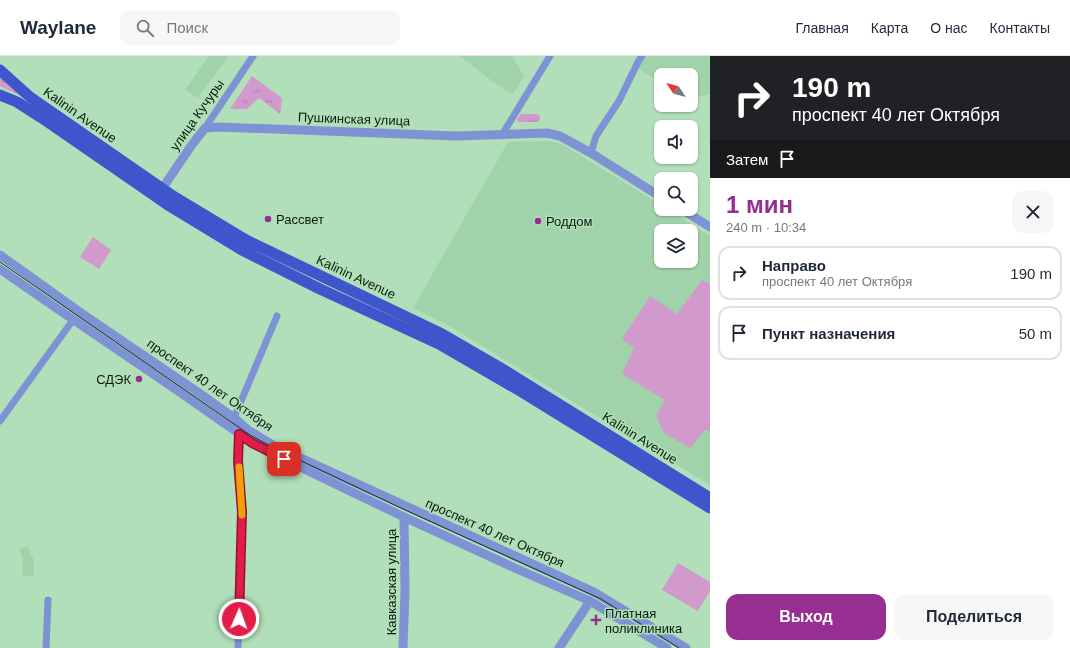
<!DOCTYPE html>
<html lang="ru">
<head>
<meta charset="utf-8">
<style>
  body { margin:0; font-family:Helvetica,sans-serif; background:#f6f6f7; color:#1f2937; height:100vh; display:flex; flex-direction:column; font-size:15px; white-space:nowrap }
  * { box-sizing:border-box; margin:0 }
  p { font-size:13px; color:#747a83 }
  .icon { flex:none; width:22px; height:22px; fill:none; stroke:currentColor; stroke-width:2; stroke-linecap:round; stroke-linejoin:round }
  .map { position:relative; flex:1; overflow:hidden }
  .panel { display:flex; flex-direction:column; background:#fff; width:360px }
  .panel>* { flex:none }
  .banner { background:#202124; color:#fff; overflow:hidden }
  .needle { width:26px; rotate:305deg }
  .controls { position:absolute; left:654px; top:12px; display:grid; gap:8px }
  .controls a { display:grid; place-items:center; width:44px; height:44px; border-radius:8px; background:#fff; box-shadow:0 1px 3px #0004; font-size:20px }
  .pin { position:absolute; display:grid; place-items:center; width:34px; height:34px; color:#fff; margin:-17px; border-radius:8px; box-shadow:0 2px 6px #0006 }
  .me { position:absolute; width:44px; margin:-22px; rotate:2deg; stroke-linejoin:round; filter:drop-shadow(0 0 3px #0008) }
  .turn { display:flex; align-items:center; gap:14px; height:84px; padding:0 16px; font-size:18px }
  .turn .icon { width:52px; height:52px; stroke-width:2.5 }
  .turn b { display:block; font-size:28px; line-height:34px }
  .then { display:flex; align-items:center; height:38px; padding:0 16px; background:#0003; gap:8px; font-size:15px }
  .round { display:grid; place-items:center; flex:none; width:42px; height:42px; border-radius:12px; background:#f6f6f7 }
  .head { display:flex; align-items:center; justify-content:space-between; height:68px; padding:0 16px }
  h1 { font-size:24px; font-weight:600; line-height:30px; color:#972f92 }
  .button { display:flex; gap:8px; margin-top:auto; padding:8px 16px }
  .button a { flex:1; height:46px; border-radius:12px; background:#972f92; color:#fff; font-size:16px; font-weight:600; line-height:46px; text-align:center }
  .button a+a { background:#f6f6f7; color:#1f2937 }
  ul { padding:0; list-style:none }
  li { display:flex; align-items:center; gap:12px; height:54px; margin:0 8px 6px; padding:0 8px; border:2px solid #e0e1e3; border-radius:12px }
  li div { flex:1 }
  li b { display:block; font-size:15px }
  li em { font-style:normal }
  header { display:flex; align-items:center; gap:24px; box-sizing:border-box; height:56px; padding:0 20px; background:#fff; border-bottom:1px solid #e0e1e3 }
  header strong { font-size:19px }
  nav { display:flex; gap:22px; margin-inline-start:auto; font-size:14px }
  .search { width:280px; height:36px; background:#f6f6f7; display:flex; align-items:center; gap:10px; box-sizing:border-box; padding:0 14px; border-radius:12px; color:#747a83; font-size:15px }
  main { display:flex; flex:1; min-height:0 }
  .map>svg:first-child { display:block }
  .built { fill:#a0d3a9; fill-rule:evenodd }
  .grass { fill:url(#grass-tufts) }
  .park { fill:#d299cc }
  .lines { fill:none; stroke-linecap:round; stroke-linejoin:round }
  .minor { stroke:#7e93d3; stroke-width:7 }
  .tertiary { stroke:#7e93d3; stroke-width:9 }
  .primary { stroke:#3e55cc; stroke-width:11 }
  .tram { stroke:#1a2f1f; stroke-width:1 }
  .route-casing { stroke:#92132f; stroke-width:10 }
  .route { stroke:#e11d48; stroke-width:7 }
  .slow { stroke:#f59e0b; stroke-width:7 }
  .poi-dot { fill:#972f92; stroke:#b1dfb9; stroke-width:1.5 }
  .labels { text-anchor:middle; dominant-baseline:central; stroke-width:3; stroke-linejoin:round; paint-order:stroke }
  .street-label { font-size:13px; fill:#091b0d; stroke:#b1dfb9 }
  .poi-label { font-size:13px; fill:#091b0d; stroke:#b1dfb9; text-anchor:start }
</style>
</head>
<body>
<header>
<strong>Waylane</strong>
<div class="search"><svg class="icon" aria-label="search" viewBox="0 0 24 24"><circle cx="10" cy="10" r="6"/><path d="M15 15l6 6"/></svg>Поиск</div>
<nav><a>Главная</a><a>Карта</a><a>О нас</a><a>Контакты</a></nav>
</header>
<main>
<div class="map">
<svg width="710" height="592" viewBox="0 0 710 592">
  <defs>
    <pattern id="grass-tufts" width="24" height="20" patternUnits="userSpaceOnUse"><rect width="24" height="20" fill="#d299cc"/><path d="M3 7l-1-3M5 7V3M7 7l1-3M15 17l-1-3M17 17v-4M19 17l1-3" fill="none" stroke="#b383ae"/></pattern>
  </defs>
  <rect width="100%" height="100%" fill="#b1dfb9"/>
  <g class="built">
    <path d="M 209,0 L 228,0 L 198,42 L 185,34 Z"/>
    <path d="M 459,0 L 512,0 L 524,20 L 513,38 L 500,31 Z"/>
    <path d="M 647,0 L 707,0 L 710,2 L 710,38 L 691,43 L 691,19 L 661,19 L 661,27 L 638,12 Z"/>
    <path d="M 549,85 L 562,88 L 661,149 L 661,153 L 667,153 L 710,180 L 710,429 L 446,268 L 413,252 L 508,86 ZM 661,175 L 691,175 L 691,205 L 661,205 Z"/>
    <path d="M 27,490 L 33,502 L 34,519 L 23,521 L 23,505 L 20,494 Z"/>
  </g>
  <g class="grass">
    <path d="M 0,19 L 23,41 L 0,30 Z"/>
    <path d="M 252,20 L 282,42 L 280,58 L 259,42 L 247,53 L 230,53 Z"/>
    <path d="M 521,58 L 537,58 L 540,60 L 540,63 L 538,66 L 518,66 L 517,63 Z"/>
  </g>
  <g class="park">
    <path d="M 93,181 L 111,194 L 99,213 L 80,201 Z"/>
    <path d="M 702,224 L 710,228 L 710,375 L 705,374 L 690,392 L 664,377 L 656,360 L 665,344 L 622,318 L 634,292 L 622,283 L 650,240 L 677,258 Z"/>
    <path d="M 678,507 L 710,526 L 710,535 L 698,555 L 662,534 Z"/>
  </g>
  <g class="lines">
    <g class="minor">
      <path d="M 205,72 L 253,0"/>
      <path d="M 502,79 L 550,0"/>
      <path d="M 591,97 L 596,80 L 619,45 L 638,6 L 642,0"/>
      <path d="M 0,365 L 73,264"/>
      <path d="M 234,365 L 234,362 L 277,260"/>
      <path d="M 238,375 L 239,378 L 238,405 L 242,456 L 238,592"/>
      <path d="M 46,592 L 48,544"/>
    </g>
    <g class="tertiary">
      <path d="M 162,133 L 191,90 L 205,72 L 218,71 L 456,80 L 547,77 L 560,80 L 591,97 L 661,141"/>
      <path d="M 681,153 L 710,171"/>
      <path d="M 0,199 L 81,257 L 199,337 L 234,362 L 248,374 L 273,389 L 303,403 L 594,536 L 686,592"/>
      <path d="M 0,213 C 61,256 123,297 184,339 C 213,359 241,381 273,398 L 404,461 L 517,513 L 590,545 L 667,592"/>
      <path d="M 403,592 L 405,535 L 404,461"/>
      <path d="M 559,592 L 590,545"/>
    </g>
    <g class="primary">
      <path d="M 0,14 L 30,41 L 173,140 L 246,184 L 442,278 L 499,311 L 710,442"/>
      <path d="M 0,39 L 17,46 L 42,62 L 168,149 L 242,194 L 320,233 L 439,288 L 522,336 L 710,452"/>
    </g>
    <path class="tram" d="M 0,206 L 250,379 L 274,392 L 403,453 L 601,543 L 679,592"/>
  </g>
  <g class="lines">
    <defs>
      <path id="route" d="M 239,563 L 242,456 L 238,405 L 239,378 L 252,387 L 284,403"/>
    </defs>
    <use href="#route" class="route-casing"/>
    <use href="#route" class="route"/>
    <path class="slow" d="M 239,411 L 242,459"/>
  </g>
  <g class="poi-dot">
    <circle cx="268" cy="163" r="4"/>
    <circle cx="538" cy="165" r="4"/>
    <circle cx="139" cy="323" r="4"/>
    <path d="M594 558h4v4h4v4h-4v4h-4v-4h-4v-4h4z"/>
  </g>
  <g class="labels">
    <g class="street-label">
      <text transform="translate(80 59) rotate(35)">Kalinin Avenue</text>
      <text transform="translate(197 59) rotate(-55)">улица Кучуры</text>
      <text transform="translate(354 63) rotate(2)">Пушкинская улица</text>
      <text transform="translate(356 221) rotate(25)">Kalinin Avenue</text>
      <text transform="translate(210 329) rotate(35)">проспект 40 лет Октября</text>
      <text transform="translate(640 382) rotate(32)">Kalinin Avenue</text>
      <text transform="translate(495 477) rotate(24)">проспект 40 лет Октября</text>
      <text transform="translate(391 526) rotate(-90)">Кавказская улица</text>
    </g>
    <g class="poi-label">
      <text x="276" y="163">Рассвет</text>
      <text x="546" y="165">Роддом</text>
      <text x="131" y="323" text-anchor="end">СДЭК</text>
      <text x="605" y="557">Платная<tspan x="605" dy="15">поликлиника</tspan></text>
    </g>
  </g>
</svg>
<div class="controls">
<a><svg class="needle" viewBox="-14 -14 28 28"><path d="M0-13l5 13h-10z" fill="#e53935"/><path d="M0 13l5-13h-10z" fill="#747a83"/></svg></a>
<a><svg class="icon" aria-label="sound" viewBox="0 0 24 24"><path d="M4 9h4l5-4v14l-5-4H4zM17 9q2 3 0 6"/></svg></a>
<a><svg class="icon" aria-label="search" viewBox="0 0 24 24"><circle cx="10" cy="10" r="6"/><path d="M15 15l6 6"/></svg></a>
<a><svg class="icon" aria-label="layers" viewBox="0 0 24 24"><path d="M12 4l9 5-9 5-9-5zM3 14l9 5 9-5"/></svg></a>
</div>
<div class="pin" style="left:284px;top:403px;background:#d93025"><svg class="icon" aria-label="arrive" viewBox="0 0 24 24"><path d="M6 21V4h12l-3 4 3 4H6"/></svg></div>
<svg class="me" style="left:239px;top:563px" viewBox="-20 -20 40 40"><circle r="17" fill="#e11d48" stroke="#fff" stroke-width="3"/><path d="M0-11L8 9 0 5-8 9z" fill="#fff"/></svg>
</div>
<section class="panel">
<div class="banner">
<div class="turn"><svg class="icon" aria-label="right" viewBox="0 0 24 24"><path d="M7 20v-9h11M14 6l5 5-5 5"/></svg><div><b>190 m</b>проспект 40 лет Октября</div></div>
<div class="then">Затем<svg class="icon" aria-label="arrive" viewBox="0 0 24 24"><path d="M6 21V4h12l-3 4 3 4H6"/></svg></div>
</div>
<div class="head"><div><h1>1 мин</h1><p>240 m · 10:34</p></div><a class="round"><svg class="icon" aria-label="close" viewBox="0 0 24 24"><path d="M6 6l12 12M18 6L6 18"/></svg></a></div>
<ul>
<li><svg class="icon" aria-label="right" viewBox="0 0 24 24"><path d="M7 20v-9h11M14 6l5 5-5 5"/></svg><div><b>Направо</b><p>проспект 40 лет Октября</p></div><em>190 m</em></li>
<li><svg class="icon" aria-label="arrive" viewBox="0 0 24 24"><path d="M6 21V4h12l-3 4 3 4H6"/></svg><div><b>Пункт назначения</b></div><em>50 m</em></li>
</ul>
<div class="button"><a>Выход</a><a>Поделиться</a></div>
</section>
</main>
</body>
</html>
